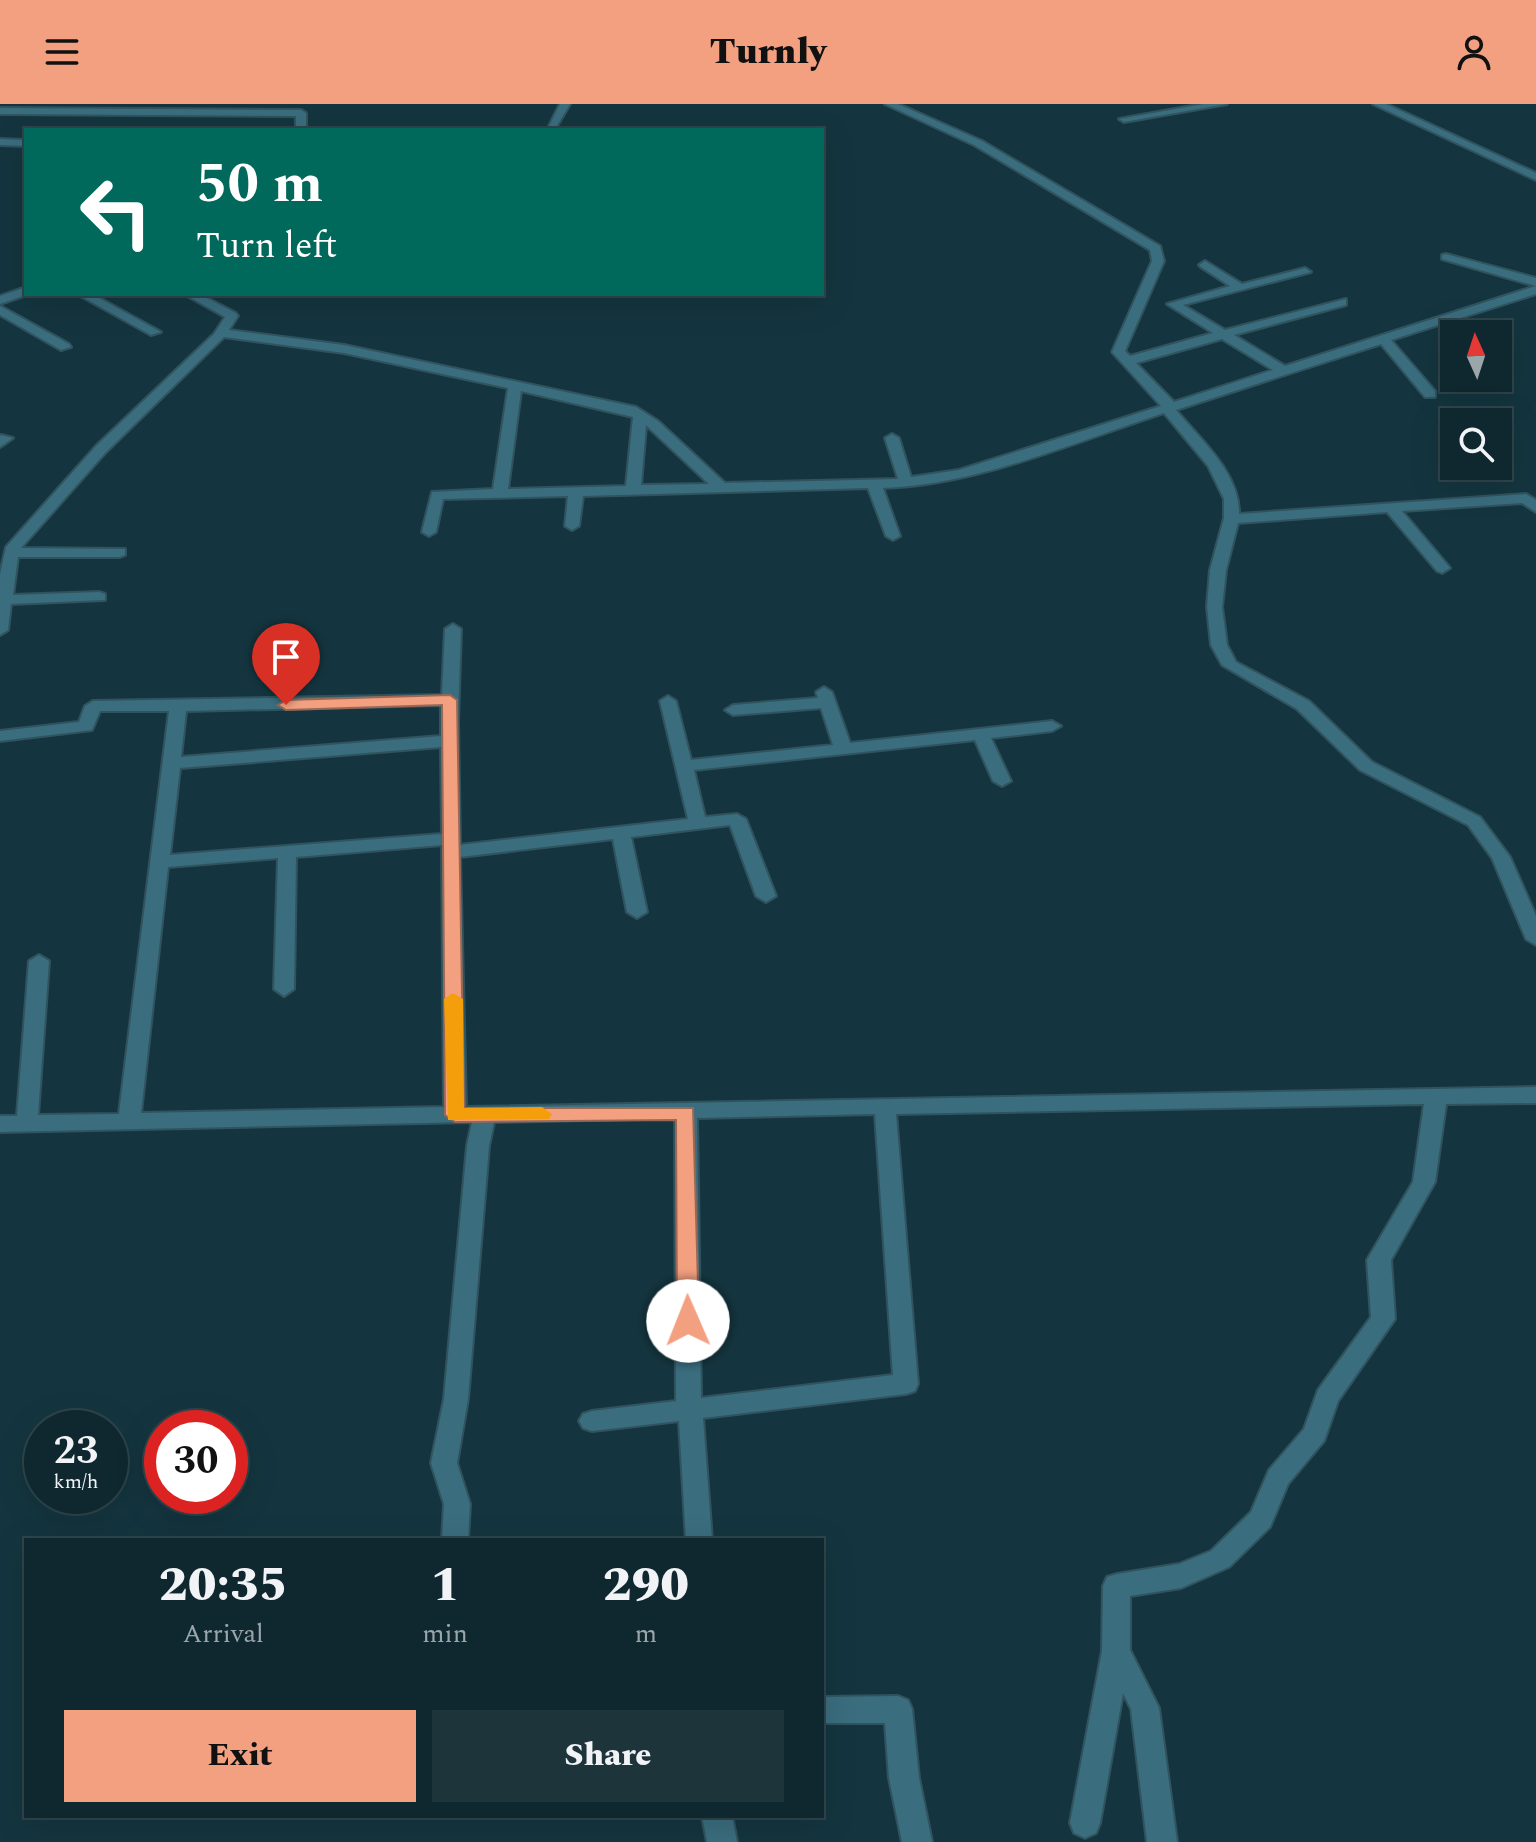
<!DOCTYPE html>
<html lang="en">
<head>
<meta charset="utf-8">
<style>
  body { margin:0; font-family:Spectral,serif; background:#1d343b; color:#f1f3f6; height:100vh; display:flex; flex-direction:column; font-size:30px; white-space:nowrap }
  * { box-sizing:border-box; margin:0 }
  p { font-size:26px; color:#9ba6aa }
  .icon { flex:none; width:44px; height:44px; fill:none; stroke:currentColor; stroke-width:2; stroke-linecap:round; stroke-linejoin:round }
  .map { position:relative; flex:1; overflow:hidden }
  .sheet { position:absolute; left:24px; top:1434px; width:800px; height:280px; display:flex; flex-direction:column; background:#0f282f; border-radius:0px; box-shadow:0 8px 32px #0002,0 0 0 2px #2f444b }
  .sheet>* { flex:none }
  .hud { position:absolute; left:24px; top:24px; width:800px; height:168px; border-radius:0px; box-shadow:0 8px 32px #0002,0 0 0 2px #2f444b; background:#00695c; color:#fff; overflow:hidden }
  .needle { width:52px; rotate:357deg }
  .tools { position:absolute; left:1440px; top:216px; display:grid; gap:16px }
  .tools a { display:grid; place-items:center; width:72px; height:72px; border-radius:0px; background:#0f282f; box-shadow:0 8px 32px #0002,0 0 0 2px #2f444b; font-size:40px }
  .speed { position:absolute; left:24px; top:1306px; display:flex; gap:16px; font-size:40px; font-weight:700; text-align:center }
  .speed>* { display:grid; place-content:center; width:104px; height:104px; border-radius:50%; background:#0f282f; box-shadow:0 8px 32px #0002,0 0 0 2px #2f444b; line-height:1 }
  .speed small { font-size:20px; font-weight:400 }
  .speed .limit { border:12px solid #d22; background:#fff; color:#111 }
  .pin { position:absolute; display:grid; place-items:center; width:68px; height:68px; color:#fff; margin:-82px -34px; border-radius:50% 50% 50% 0; rotate:-45deg; box-shadow:0 0 8px #0007 }
  .pin .icon { rotate:45deg }
  .me { position:absolute; width:88px; margin:-44px; rotate:359deg; stroke-linejoin:round; filter:drop-shadow(0 0 6px #0008) }
  .turn { display:flex; align-items:center; gap:28px; height:168px; padding:0 40px; font-size:36px }
  .turn .icon { width:104px; height:104px; stroke-width:2.5 }
  .turn b { display:block; font-size:56px; line-height:68px }
  .eta { display:flex; justify-content:space-evenly; align-items:center; height:136px; text-align:center }
  .eta b { font-size:48px; font-weight:800; line-height:56px }
  .cta { display:flex; gap:16px; margin-top:auto; padding:16px 40px }
  .cta a { flex:1; height:92px; border-radius:0px; background:#f2a080; color:#111; font-size:32px; font-weight:800; line-height:92px; text-align:center }
  .cta a+a { background:#1d343b; color:#f1f3f6 }
  header { display:flex; justify-content:space-between; align-items:center; height:104px; padding:0 40px; background:#f2a080; color:#111; font-size:36px; font-weight:800 }
  .map>svg:first-child { display:block }
  .lines { fill:none; stroke-linecap:round; stroke-linejoin:round }
  .minor-casing { stroke:#30535e; stroke-width:4 }
  .minor { fill:#3a6d7e; fill-rule:evenodd }
  .route { fill:#f2a080; stroke:#9d6853; stroke-width:2 }
  .slow { fill:#f59e0b }
</style>
</head>
<body>
<header><svg class="icon" aria-label="menu" viewBox="0 0 24 24"><path d="M4 6h16M4 12h16M4 18h16"/></svg>Turnly<svg class="icon" aria-label="person" viewBox="0 0 24 24"><circle cx="12" cy="8" r="4"/><path d="M4 21q1-7 8-7t8 7"/></svg></header>
<div class="map">
<svg width="1536" height="1738" viewBox="0 0 1536 1738">
  <rect width="100%" height="100%" fill="#14353f"/>
  <g class="lines">
    <defs>
      <g id="minor">
        <path d="M 560,0 L 570,0 L 557,22 L 549,22 Z"/>
        <path d="M 885,0 L 898,0 L 982,37 L 1160,142 L 1164,157 L 1125,247 L 1130,252 L 1213,229 L 1167,200 L 1230,182 L 1201,163 L 1199,161 L 1205,157 L 1242,180 L 1305,164 L 1311,168 L 1183,201 L 1225,226 L 1346,195 L 1346,201 L 1234,231 L 1285,262 L 1536,182 L 1536,190 L 1391,236 L 1435,287 L 1435,293 L 1425,293 L 1381,240 L 1176,306 C 1200,335 1240,369 1239,410 L 1526,390 L 1536,396 L 1536,408 L 1522,399 L 1402,407 L 1450,464 L 1442,469 L 1437,467 L 1387,408 L 1238,419 L 1226,466 L 1222,503 L 1227,541 L 1236,558 L 1309,597 L 1372,658 L 1480,713 L 1510,753 L 1536,812 L 1536,841 L 1526,835 L 1492,754 L 1468,721 L 1360,666 L 1297,605 L 1222,561 L 1211,541 L 1207,503 L 1210,466 L 1224,414 L 1224,395 L 1208,362 L 1164,309 C 1074,338 978,381 883,384 L 900,432 L 893,436 L 886,432 L 868,384 L 583,392 L 579,422 L 572,426 L 565,422 L 568,392 L 443,395 L 436,428 L 429,432 L 422,428 L 432,388 L 493,385 L 508,284 L 344,249 L 224,233 L 106,348 L 21,444 L 125,445 L 125,451 L 120,453 L 18,453 L 13,491 L 99,488 L 105,490 L 105,496 L 11,500 L 8,526 L 0,531 L 0,470 L 6,443 L 96,342 L 214,230 L 225,213 L 184,190 L 199,190 L 236,209 L 238,212 L 229,226 L 344,241 L 636,303 L 658,317 L 725,379 L 898,375 L 885,334 L 892,330 L 899,334 L 911,373 L 959,366 L 1161,302 L 1112,248 L 1152,157 L 1150,146 L 974,41 ZM 1222,235 L 1273,266 L 1174,298 L 1136,259 ZM 521,287 L 633,313 L 626,382 L 508,385 ZM 646,321 L 648,323 L 709,380 L 641,381 Z"/>
        <path d="M 1203,0 L 1227,0 L 1124,18 L 1119,15 Z"/>
        <path d="M 1373,0 L 1386,0 L 1536,69 L 1536,76 Z"/>
        <path d="M 0,4 L 301,6 L 306,9 L 306,26 L 296,26 L 296,12 L 0,10 Z"/>
        <path d="M 0,35 L 26,36 L 26,42 L 0,41 Z"/>
        <path d="M 1446,150 L 1536,174 L 1536,182 L 1442,155 L 1442,151 Z"/>
        <path d="M 26,183 L 26,190 L 29,190 L 0,200 L 0,192 Z"/>
        <path d="M 77,190 L 92,190 L 161,228 L 151,231 Z"/>
        <path d="M 0,202 L 69,240 L 71,243 L 61,246 L 0,211 Z"/>
        <path d="M 1,331 L 13,334 L 0,343 L 0,332 Z"/>
        <path d="M 453,520 L 461,525 L 458,617 L 460,741 L 688,715 L 660,597 L 668,592 L 676,597 L 691,656 L 833,641 L 821,604 L 733,611 L 725,606 L 733,601 L 818,594 L 816,588 L 824,583 L 832,588 L 850,639 L 1052,617 L 1061,622 L 1052,627 L 991,634 L 1011,677 L 1002,682 L 993,677 L 975,636 L 694,666 L 705,713 L 737,710 L 746,715 L 776,792 L 766,798 L 756,792 L 730,721 L 631,733 L 647,808 L 637,814 L 627,808 L 613,735 L 460,753 L 466,1003 L 1536,983 L 1536,999 L 1446,1000 L 1435,1078 L 1391,1156 L 1395,1215 L 1338,1297 L 1324,1337 L 1288,1380 L 1270,1423 L 1229,1463 L 1181,1484 L 1130,1492 L 1130,1546 L 1159,1604 L 1177,1738 L 1147,1738 L 1131,1605 L 1123,1589 L 1100,1719 L 1096,1729 L 1085,1734 L 1074,1729 L 1070,1719 L 1102,1547 L 1103,1482 L 1107,1473 L 1117,1470 L 1179,1460 L 1211,1447 L 1251,1408 L 1269,1366 L 1304,1325 L 1318,1286 L 1371,1213 L 1367,1156 L 1413,1078 L 1424,1000 L 896,1010 L 918,1280 L 915,1287 L 906,1290 L 703,1314 L 712,1436 L 686,1436 L 679,1317 L 592,1327 L 583,1324 L 579,1317 L 583,1310 L 592,1307 L 676,1297 L 675,1014 L 494,1018 L 489,1042 L 468,1295 L 457,1359 L 470,1400 L 468,1436 L 442,1436 L 444,1400 L 431,1359 L 444,1295 L 467,1042 L 472,1018 L 0,1028 L 0,1012 L 17,1012 L 29,857 L 39,851 L 49,857 L 38,1011 L 119,1010 L 169,607 L 100,607 L 92,626 L 0,637 L 0,627 L 79,618 L 85,602 L 93,597 L 442,591 L 445,525 ZM 441,601 L 441,632 L 181,653 L 186,607 ZM 441,643 L 442,730 L 170,751 L 180,664 ZM 442,741 L 444,1003 L 141,1009 L 168,763 L 278,754 L 274,885 L 284,892 L 294,885 L 296,753 ZM 875,1010 L 893,1271 L 701,1294 L 697,1014 Z"/>
        <path d="M 898,1592 L 908,1596 L 912,1605 L 919,1674 L 932,1738 L 902,1738 L 889,1674 L 885,1619 L 822,1619 L 822,1593 Z"/>
        <path d="M 702,1712 L 732,1712 L 737,1738 L 707,1738 Z"/>
      </g>
    </defs>
    <use href="#minor" class="minor-casing"/>
    <use href="#minor" class="minor"/>
  </g>
  <path class="route" d="M 450,591 L 457,596 L 464,1004 L 693,1004 L 699,1217 L 696,1224 L 680,1224 L 677,1217 L 676,1016 L 455,1018 L 445,1011 L 442,601 L 286,606 L 278,601 L 286,596 Z"/>
  <path class="slow" d="M 453,889 L 463,895 L 464,1004 L 542,1003 L 552,1010 L 549,1015 L 448,1016 L 444,895 Z"/>
</svg>
<div class="tools">
<a><svg class="needle" viewBox="-14 -14 28 28"><path d="M0-13l5 13h-10z" fill="#e53935"/><path d="M0 13l5-13h-10z" fill="#9ba6aa"/></svg></a>
<a><svg class="icon" aria-label="search" viewBox="0 0 24 24"><circle cx="10" cy="10" r="6"/><path d="M15 15l6 6"/></svg></a>
</div>
<div class="speed"><div>23<small>km/h</small></div><div class="limit">30</div></div>
<div class="pin" style="left:286px;top:601px;background:#d93025"><svg class="icon" aria-label="arrive" viewBox="0 0 24 24"><path d="M6 21V4h12l-3 4 3 4H6"/></svg></div>
<svg class="me" style="left:688px;top:1217px" viewBox="-20 -20 40 40"><circle r="19" fill="#fff"/><path d="M0-13L10 11 0 6-10 11z" fill="#f2a080"/></svg>
<div class="hud">
<div class="turn"><svg class="icon" aria-label="left" viewBox="0 0 24 24"><path d="M17 20v-9H6M10 6l-5 5 5 5"/></svg><div><b>50 m</b>Turn left</div></div>
</div>
<section class="sheet">
<div class="eta">
<div><b>20:35</b><p>Arrival</p></div>
<div><b>1</b><p>min</p></div>
<div><b>290</b><p>m</p></div>
</div>
<div class="cta"><a>Exit</a><a>Share</a></div>
</section>
</div>
</body>
</html>
